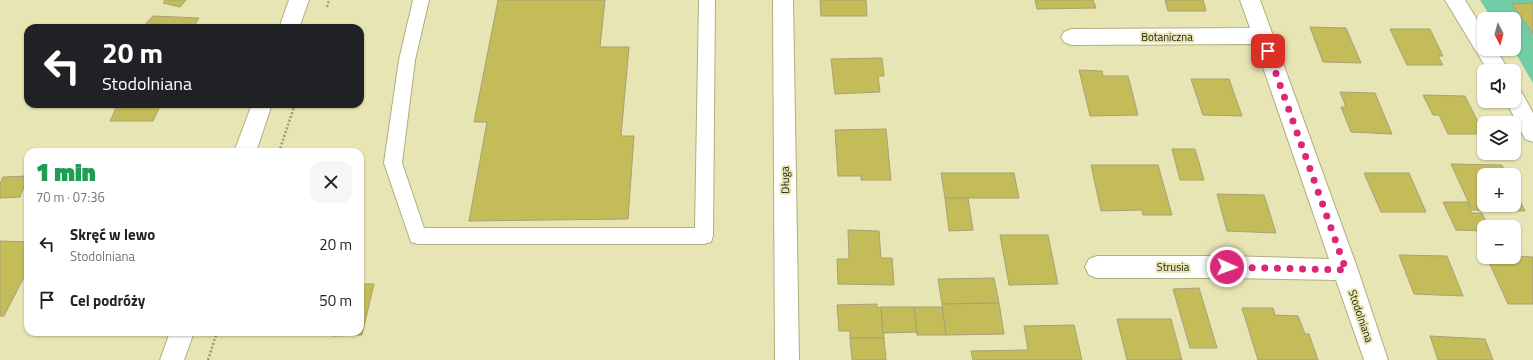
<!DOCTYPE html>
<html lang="pl">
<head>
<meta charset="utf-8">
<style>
  body { margin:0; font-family:"Titillium Web",sans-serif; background:#f6f6f6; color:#222; height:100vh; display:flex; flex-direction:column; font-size:15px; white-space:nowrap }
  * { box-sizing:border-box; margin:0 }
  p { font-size:13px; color:#767676 }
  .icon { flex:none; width:22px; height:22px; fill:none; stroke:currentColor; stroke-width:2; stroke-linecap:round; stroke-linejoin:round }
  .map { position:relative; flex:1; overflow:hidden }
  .details { position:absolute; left:24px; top:148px; width:340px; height:188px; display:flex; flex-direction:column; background:#fff; border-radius:12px; box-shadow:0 1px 3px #0004 }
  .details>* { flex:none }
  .top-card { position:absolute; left:24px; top:24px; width:340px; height:84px; border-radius:12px; box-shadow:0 1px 3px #0004; background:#202124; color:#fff; overflow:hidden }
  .needle { width:26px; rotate:174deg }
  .buttons { position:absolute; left:1477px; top:12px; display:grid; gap:8px }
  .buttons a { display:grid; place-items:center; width:44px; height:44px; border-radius:8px; background:#fff; box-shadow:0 1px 3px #0004; font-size:20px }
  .pin { position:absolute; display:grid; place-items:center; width:34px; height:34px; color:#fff; margin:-17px; border-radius:8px; box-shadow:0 2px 6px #0006 }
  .me { position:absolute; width:44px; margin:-22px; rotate:92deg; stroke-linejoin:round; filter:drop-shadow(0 0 3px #0008) }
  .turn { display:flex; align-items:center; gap:14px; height:84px; padding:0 12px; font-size:18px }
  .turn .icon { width:52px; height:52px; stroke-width:2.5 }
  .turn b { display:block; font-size:28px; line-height:34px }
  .round { display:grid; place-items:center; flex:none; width:42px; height:42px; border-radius:12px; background:#f6f6f6 }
  .summary { display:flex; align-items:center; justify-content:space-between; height:68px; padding:0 12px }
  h1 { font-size:24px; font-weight:800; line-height:30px; color:#1e9e55 }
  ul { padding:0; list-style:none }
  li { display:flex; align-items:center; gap:12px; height:56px; padding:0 12px }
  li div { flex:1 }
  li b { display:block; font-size:15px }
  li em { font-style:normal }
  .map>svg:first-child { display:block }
  .green { fill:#70cca4 }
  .building { fill:#c4bc58; stroke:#a6a275 }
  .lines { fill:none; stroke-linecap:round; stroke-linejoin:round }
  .service-casing { stroke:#b0ad7f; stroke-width:2 }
  .minor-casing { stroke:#b0ad7f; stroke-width:2 }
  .primary-casing { stroke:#b0ad7f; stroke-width:2 }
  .path { stroke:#9d9b76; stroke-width:2.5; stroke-dasharray:2 2; stroke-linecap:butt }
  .service { fill:#fff; fill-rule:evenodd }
  .minor { fill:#fff; fill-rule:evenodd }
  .primary { fill:#fff; fill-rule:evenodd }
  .route { stroke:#db2777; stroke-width:7; stroke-dasharray:0 12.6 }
  .labels { text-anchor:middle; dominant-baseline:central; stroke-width:4; stroke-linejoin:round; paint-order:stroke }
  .street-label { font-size:11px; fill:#1f1e0c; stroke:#e8e5b5 }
</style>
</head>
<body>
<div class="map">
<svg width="1533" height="360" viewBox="0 0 1533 360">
  <rect width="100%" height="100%" fill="#e8e5b5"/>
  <path class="green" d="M 1480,0 L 1533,0 L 1533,83 L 1513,49 L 1514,19 L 1492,19 Z"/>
  <g class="building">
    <path d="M 165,0 L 186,0 L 180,7 L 163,3 Z"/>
    <path d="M 498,0 L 605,0 L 600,47 L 629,47 L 621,136 L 634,136 L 628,219 L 469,221 L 487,122 L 474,122 Z"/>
    <path d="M 820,0 L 866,0 L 867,16 L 821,16 Z"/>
    <path d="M 1035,0 L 1093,0 L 1096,8 L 1037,9 Z"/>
    <path d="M 1165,0 L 1203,0 L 1206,11 L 1168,11 Z"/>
    <path d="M 1533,3 L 1533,33 L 1512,4 Z"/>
    <path d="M 153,16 L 199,18 L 193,28 L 142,28 Z"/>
    <path d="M 1310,27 L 1346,28 L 1361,63 L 1323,62 Z"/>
    <path d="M 1390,29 L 1430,29 L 1443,56 L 1438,56 L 1443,65 L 1407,65 Z"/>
    <path d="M 882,58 L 884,76 L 878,76 L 880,92 L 835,94 L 831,59 Z"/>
    <path d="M 1079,70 L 1102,71 L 1103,76 L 1128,76 L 1138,115 L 1090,116 Z"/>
    <path d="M 1191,79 L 1229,79 L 1242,116 L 1203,115 Z"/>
    <path d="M 1340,92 L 1375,93 L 1392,134 L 1351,132 L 1341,107 L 1346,107 Z"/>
    <path d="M 1423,95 L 1465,96 L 1484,134 L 1448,134 L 1439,115 L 1433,115 Z"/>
    <path d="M 118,104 L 161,104 L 153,121 L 110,121 Z"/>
    <path d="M 886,129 L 891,180 L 861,180 L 861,176 L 838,176 L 835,130 Z"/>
    <path d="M 1172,149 L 1195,149 L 1204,180 L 1180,180 Z"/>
    <path d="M 1451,164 L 1502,165 L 1507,175 L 1484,175 L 1484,205 L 1514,205 L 1514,188 L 1525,211 L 1472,210 Z"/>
    <path d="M 1091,165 L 1158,165 L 1172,215 L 1143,215 L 1142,210 L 1101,211 Z"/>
    <path d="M 941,173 L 1014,173 L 1019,198 L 945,198 Z"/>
    <path d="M 1364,173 L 1409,173 L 1426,212 L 1381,212 Z"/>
    <path d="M 28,176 L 20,197 L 0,198 L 0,184 L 3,177 Z"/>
    <path d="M 1217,194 L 1264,195 L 1276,233 L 1227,231 Z"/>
    <path d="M 945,198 L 968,198 L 973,230 L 949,231 Z"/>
    <path d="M 1443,202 L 1467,202 L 1472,213 L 1482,213 L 1488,227 L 1484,227 L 1484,231 L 1456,230 Z"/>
    <path d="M 848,230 L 879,231 L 881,258 L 892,258 L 894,285 L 838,284 L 837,259 L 849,259 Z"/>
    <path d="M 1000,235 L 1048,235 L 1058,284 L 1009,285 Z"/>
    <path d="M 0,241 L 28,242 L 28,269 L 4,316 L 0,316 Z"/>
    <path d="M 1399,255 L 1447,256 L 1463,296 L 1414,294 Z"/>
    <path d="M 1514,256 L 1533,257 L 1533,304 L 1508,304 L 1488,260 L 1513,261 L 1511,257 Z"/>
    <path d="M 994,278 L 999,303 L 942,304 L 938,279 Z"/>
    <path d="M 360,284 L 374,284 L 362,335 L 332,336 L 333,332 L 360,332 Z"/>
    <path d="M 1199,288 L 1217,348 L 1190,348 L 1173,289 Z"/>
    <path d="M 999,303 L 1004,334 L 946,335 L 942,304 Z"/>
    <path d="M 877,304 L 877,308 L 881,307 L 884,338 L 850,338 L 850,331 L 839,331 L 837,305 Z"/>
    <path d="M 881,307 L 914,307 L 917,332 L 883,333 Z"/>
    <path d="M 914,307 L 942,307 L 946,335 L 917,335 Z"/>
    <path d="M 1242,308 L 1273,308 L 1275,315 L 1298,316 L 1305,334 L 1309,334 L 1318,360 L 1258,360 Z"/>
    <path d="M 1117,319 L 1171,319 L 1182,360 L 1127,360 Z"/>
    <path d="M 1074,325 L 1082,360 L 973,360 L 971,351 L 1028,350 L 1024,326 Z"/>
    <path d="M 1430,336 L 1485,339 L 1493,360 L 1438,360 Z"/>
    <path d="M 850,338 L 884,338 L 886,360 L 852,360 Z"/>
  </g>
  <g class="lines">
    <defs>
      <path id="service" d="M 413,0 L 429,0 L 415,60 L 402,163 L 424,228 L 695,228 L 699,0 L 715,0 L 713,236 L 711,242 L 704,244 L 418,244 L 411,242 L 384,163 L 399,60 Z"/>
      <g id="minor">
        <path d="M 773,0 L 793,0 L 799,360 L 775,360 Z"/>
        <path d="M 1240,0 L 1260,0 L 1358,270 L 1388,360 L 1364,360 L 1336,280 L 1227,278 L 1097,278 L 1089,275 L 1085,267 L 1089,259 L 1097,256 L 1227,256 L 1329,259 L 1255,44 L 1071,45 L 1064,42 L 1061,37 L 1064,32 L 1071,29 L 1250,28 Z"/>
        <path d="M 1445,0 L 1465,0 L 1484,31 L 1484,49 L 1496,49 L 1509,71 L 1488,71 Z"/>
        <path d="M 1514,89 L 1521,91 L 1533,113 L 1533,142 L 1525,139 L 1506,101 L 1514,101 Z"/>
      </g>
      <g id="primary">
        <path d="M 289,0 L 309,0 L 299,28 L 279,28 Z"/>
        <path d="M 252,104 L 272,104 L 256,152 L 234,152 Z"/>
        <path d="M 170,332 L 194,332 L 184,360 L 160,360 Z"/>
      </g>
    </defs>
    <use href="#service" class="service-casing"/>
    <use href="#minor" class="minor-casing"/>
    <use href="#primary" class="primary-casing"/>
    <g class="path">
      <path d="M 327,7 L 329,0"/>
      <path d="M 279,152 L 295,104"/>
      <path d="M 208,360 L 217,332"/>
    </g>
    <use href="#service" class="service"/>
    <use href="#minor" class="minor"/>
    <use href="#primary" class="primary"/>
  </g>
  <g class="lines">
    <path class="route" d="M 1227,267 L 1346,270 L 1268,51"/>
  </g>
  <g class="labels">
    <g class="street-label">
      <text x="1167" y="37">Botaniczna</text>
      <text transform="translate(785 180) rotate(-91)">Długa</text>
      <text x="1173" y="267">Strusia</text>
      <text transform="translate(1361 316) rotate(71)">Stodolniana</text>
    </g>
  </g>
</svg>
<div class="buttons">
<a><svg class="needle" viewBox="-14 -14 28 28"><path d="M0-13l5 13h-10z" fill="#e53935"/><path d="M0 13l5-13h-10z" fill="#767676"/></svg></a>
<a><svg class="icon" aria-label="sound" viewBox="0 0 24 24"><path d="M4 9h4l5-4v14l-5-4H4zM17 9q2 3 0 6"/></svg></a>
<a><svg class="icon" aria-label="layers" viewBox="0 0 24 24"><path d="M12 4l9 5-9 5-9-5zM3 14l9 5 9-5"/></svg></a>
<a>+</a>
<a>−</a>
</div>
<div class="pin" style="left:1268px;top:51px;background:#d93025"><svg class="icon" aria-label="arrive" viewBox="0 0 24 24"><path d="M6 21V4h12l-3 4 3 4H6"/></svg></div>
<svg class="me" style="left:1227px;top:267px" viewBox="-20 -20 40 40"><circle r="17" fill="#db2777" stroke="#fff" stroke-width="3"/><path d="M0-11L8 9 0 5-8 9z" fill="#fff"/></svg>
<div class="top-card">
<div class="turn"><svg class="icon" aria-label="left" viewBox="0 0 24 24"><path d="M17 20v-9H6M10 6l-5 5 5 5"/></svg><div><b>20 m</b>Stodolniana</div></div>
</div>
<section class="details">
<div class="summary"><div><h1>1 min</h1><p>70 m · 07:36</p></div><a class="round"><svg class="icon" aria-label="close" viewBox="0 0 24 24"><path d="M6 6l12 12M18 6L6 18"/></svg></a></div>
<ul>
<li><svg class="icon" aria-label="left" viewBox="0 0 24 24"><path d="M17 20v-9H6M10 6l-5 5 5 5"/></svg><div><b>Skręć w lewo</b><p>Stodolniana</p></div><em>20 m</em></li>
<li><svg class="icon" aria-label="arrive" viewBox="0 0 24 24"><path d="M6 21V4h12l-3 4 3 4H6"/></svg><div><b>Cel podróży</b></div><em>50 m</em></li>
</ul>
</section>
</div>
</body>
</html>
